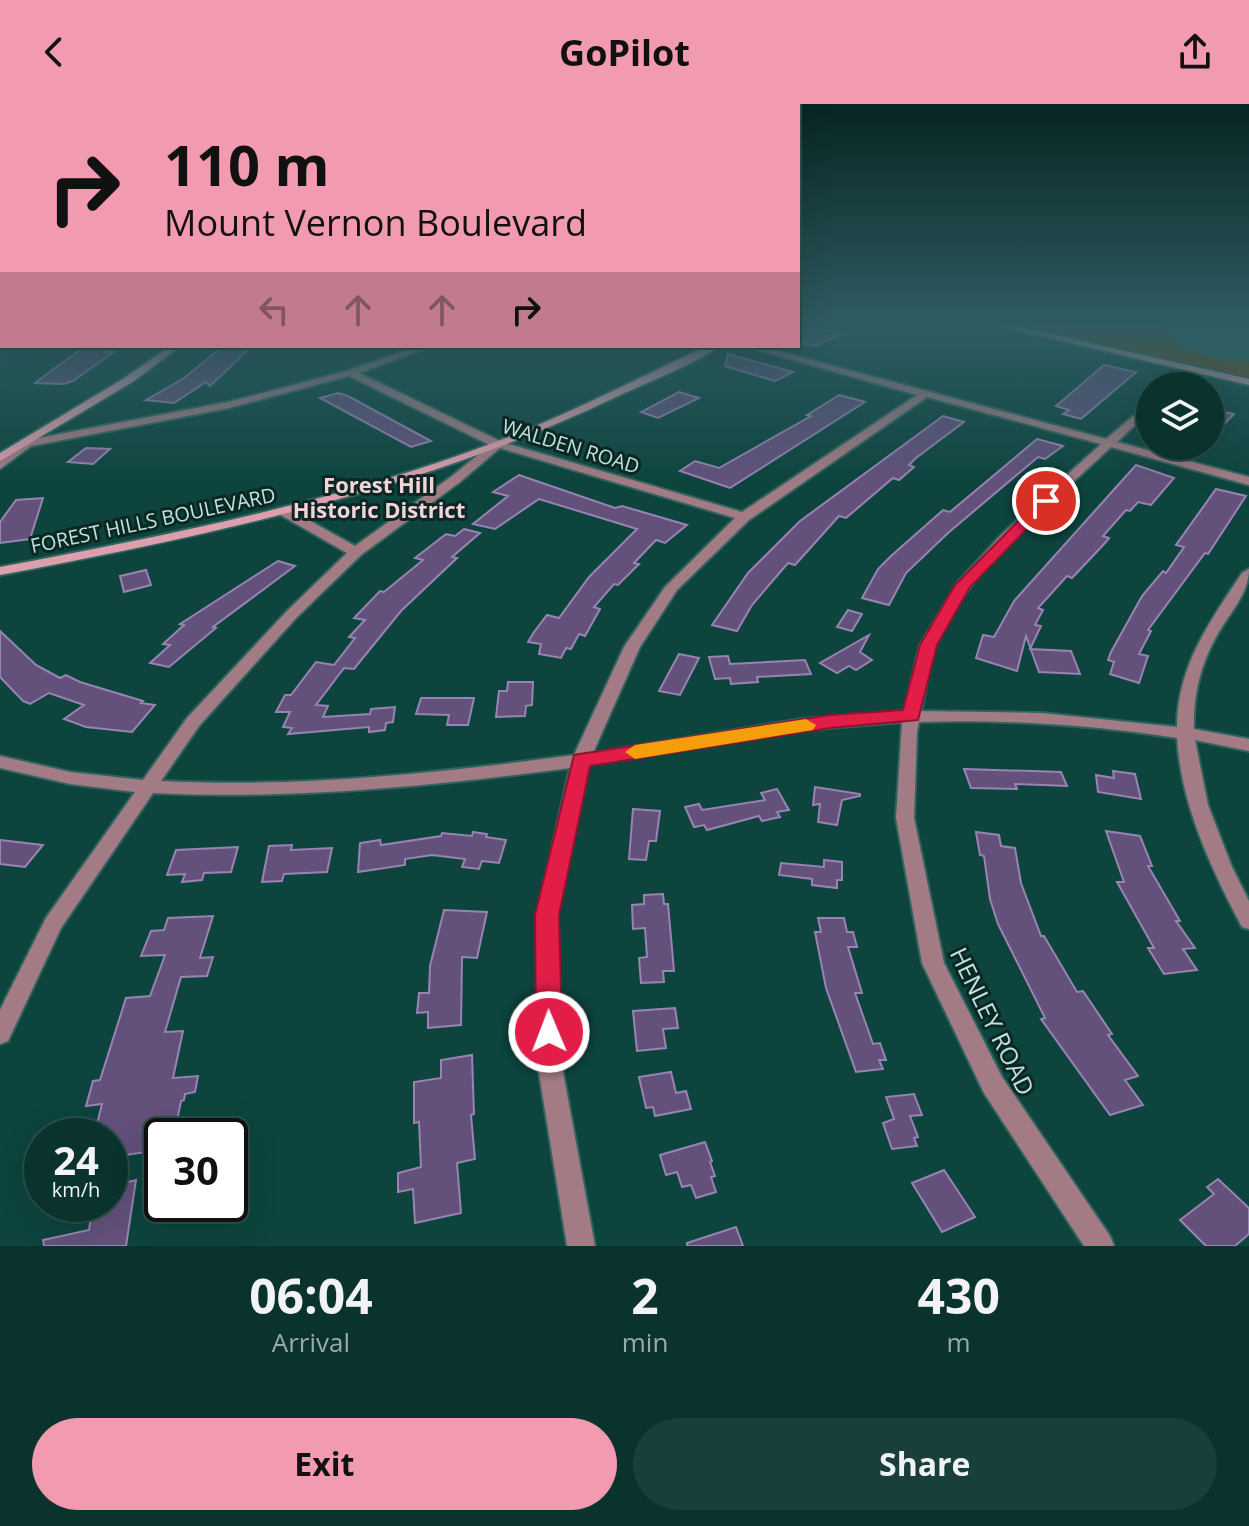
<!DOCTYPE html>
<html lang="en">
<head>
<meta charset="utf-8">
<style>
  body { margin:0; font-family:"Open Sans",sans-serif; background:#183f3a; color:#f1f3f6; height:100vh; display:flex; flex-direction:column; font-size:30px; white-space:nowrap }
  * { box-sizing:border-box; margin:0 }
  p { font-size:26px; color:#9aa }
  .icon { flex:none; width:44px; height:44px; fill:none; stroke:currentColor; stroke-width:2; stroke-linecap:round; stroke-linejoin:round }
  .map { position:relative; height:1142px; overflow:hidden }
  .details { display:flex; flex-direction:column; background:#0a332e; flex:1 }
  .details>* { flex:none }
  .top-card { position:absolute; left:0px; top:0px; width:800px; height:244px; box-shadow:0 8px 32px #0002,0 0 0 2px #2a4e4a; background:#f29ab0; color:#111; overflow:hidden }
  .fabs { position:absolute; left:1136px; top:268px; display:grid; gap:16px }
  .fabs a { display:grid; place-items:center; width:88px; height:88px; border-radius:50%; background:#0a332e; box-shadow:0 8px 32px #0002,0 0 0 2px #2a4e4a; font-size:40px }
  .speed { position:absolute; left:24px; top:1014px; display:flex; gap:16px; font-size:40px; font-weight:700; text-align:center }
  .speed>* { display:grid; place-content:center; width:104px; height:104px; border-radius:50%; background:#0a332e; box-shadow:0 8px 32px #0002,0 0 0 2px #2a4e4a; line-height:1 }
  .speed small { font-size:20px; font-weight:400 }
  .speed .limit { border:4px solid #111; border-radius:12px; background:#fff; color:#111 }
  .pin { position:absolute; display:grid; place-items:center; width:68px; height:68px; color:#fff; margin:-34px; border:4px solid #fff; border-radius:50%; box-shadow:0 2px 8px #0007 }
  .me { position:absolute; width:88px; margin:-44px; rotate:359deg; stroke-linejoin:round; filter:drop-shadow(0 0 6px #0008) }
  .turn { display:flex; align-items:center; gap:28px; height:168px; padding:0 32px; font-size:36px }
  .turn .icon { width:104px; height:104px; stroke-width:2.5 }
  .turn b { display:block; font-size:56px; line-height:68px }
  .lanes { display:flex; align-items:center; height:76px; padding:0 32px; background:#0003; justify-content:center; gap:40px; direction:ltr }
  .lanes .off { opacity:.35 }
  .eta { display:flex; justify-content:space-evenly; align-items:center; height:136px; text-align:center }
  .eta b { font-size:48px; font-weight:700; line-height:56px }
  .action { display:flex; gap:16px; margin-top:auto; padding:16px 32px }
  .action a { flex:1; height:92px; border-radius:48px; background:#f29ab0; color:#111; font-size:32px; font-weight:700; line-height:92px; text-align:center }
  .action a+a { background:#183f3a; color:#f1f3f6 }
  header { display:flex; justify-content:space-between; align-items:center; height:104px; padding:0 32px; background:#f29ab0; color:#111; font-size:36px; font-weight:700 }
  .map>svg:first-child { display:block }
  .green { fill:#7c4806 }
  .water { fill:#246860 }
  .building { fill:#63517b; stroke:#9884b2; stroke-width:2 }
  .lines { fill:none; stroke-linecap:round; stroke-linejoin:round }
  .street-casing { stroke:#31635e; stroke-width:4 }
  .secondary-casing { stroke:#31635e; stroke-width:4 }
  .street { fill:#a37b84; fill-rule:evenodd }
  .secondary { fill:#de9fad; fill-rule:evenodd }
  .route { fill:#e11d48; stroke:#92132f; stroke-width:2 }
  .slow { fill:#f59e0b }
  .labels { text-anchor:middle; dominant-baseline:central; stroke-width:6; stroke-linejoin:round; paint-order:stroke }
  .far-street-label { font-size:20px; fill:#c1e1dc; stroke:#0a2723 }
  .far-neighbourhood-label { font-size:22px; font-weight:bold; fill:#f6d3db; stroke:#0a2723 }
  .street-label { font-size:24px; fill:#c1e1dc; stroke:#0a2723 }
</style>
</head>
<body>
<header><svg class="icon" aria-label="back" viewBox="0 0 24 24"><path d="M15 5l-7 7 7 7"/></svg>GoPilot<svg class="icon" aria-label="share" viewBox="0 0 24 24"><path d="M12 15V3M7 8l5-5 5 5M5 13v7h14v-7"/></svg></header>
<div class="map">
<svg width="1249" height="1142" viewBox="0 0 1249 1142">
  <rect width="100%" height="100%" fill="#0d443e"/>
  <path class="green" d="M 1008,220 L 1249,220 L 1249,274 Z"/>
  <path class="water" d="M 1155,220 L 1249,220 L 1249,257 C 1226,255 1204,254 1185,243 C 1170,235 1175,226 1155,220 Z"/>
  <g class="building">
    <path d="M 817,224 L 842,230 L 815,242 L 798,238 L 798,233 Z"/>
    <path d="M 93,242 L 115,242 L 107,248 L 114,248 L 73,277 L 64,280 L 35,279 L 81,245 Z"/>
    <path d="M 223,242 L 252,242 L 210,282 L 206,278 L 174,299 L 146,296 L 184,274 Z"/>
    <path d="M 728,250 L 793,268 L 775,277 L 725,262 Z"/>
    <path d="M 1104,261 L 1136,268 L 1081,315 L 1063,310 L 1069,306 L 1056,302 Z"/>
    <path d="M 679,288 L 699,294 L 658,314 L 641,308 Z"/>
    <path d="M 338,289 L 348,292 L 431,337 L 411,343 L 320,294 Z"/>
    <path d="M 839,291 L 865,298 L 730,384 L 680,367 L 695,357 L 719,364 L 811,312 L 807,311 Z"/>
    <path d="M 1210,305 L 1234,310 L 1210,335 Z"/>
    <path d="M 943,312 L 964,318 L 916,354 L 909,361 L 914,363 L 899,376 L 893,374 L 846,414 L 839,412 L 795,461 L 788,459 L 752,501 L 737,527 L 712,521 L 748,469 L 800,417 Z"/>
    <path d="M 1037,335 L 1063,342 L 1045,355 L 1038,353 L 948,429 L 906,469 L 889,501 L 862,494 L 878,465 L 891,452 L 943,406 L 950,408 Z"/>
    <path d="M 86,344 L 110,345 L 93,360 L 68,358 Z"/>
    <path d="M 1136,361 L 1174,374 L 1151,401 L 1138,398 L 1130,407 L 1126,406 L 1103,432 L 1109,434 L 1105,439 L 1072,474 L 1067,472 L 1038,504 L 1043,506 L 1035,521 L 1041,522 L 1030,545 L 1071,547 L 1080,570 L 1039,568 L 1026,532 L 1017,567 L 976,554 L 983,531 L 994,533 L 1014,497 Z"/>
    <path d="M 519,371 L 615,404 L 622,402 L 687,421 L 665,439 L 656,436 L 634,459 L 639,460 L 618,481 L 614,480 L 594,503 L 600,505 L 585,532 L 579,530 L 571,545 L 566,544 L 561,554 L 539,550 L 541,540 L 528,538 L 534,528 L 547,511 L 559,514 L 589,473 L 637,425 L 539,395 L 495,425 L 473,420 L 508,392 L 493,388 Z"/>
    <path d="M 1216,385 L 1246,392 L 1208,450 L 1205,449 L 1148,526 L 1151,527 L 1139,550 L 1148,552 L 1139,579 L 1110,570 L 1114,558 L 1108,556 L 1111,548 L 1142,492 L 1163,467 L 1166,469 L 1184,443 L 1176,441 Z"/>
    <path d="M 43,394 L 30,435 L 0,439 L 0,418 L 16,396 Z"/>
    <path d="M 464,425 L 480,429 L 452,453 L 457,454 L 401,507 L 354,565 L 344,564 L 316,601 L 328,602 L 323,613 L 370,610 L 371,605 L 395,603 L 393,618 L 386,619 L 385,626 L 369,628 L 369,623 L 288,630 L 292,624 L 283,623 L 290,608 L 276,608 L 285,591 L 291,591 L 316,558 L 334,561 L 355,534 L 349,533 L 365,516 L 354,514 L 380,487 L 384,488 L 423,456 L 415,454 L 446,430 L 455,432 Z"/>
    <path d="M 278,457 L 295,462 L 213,523 L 216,524 L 169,563 L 150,559 L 170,541 L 163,540 L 184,521 L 180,520 Z"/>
    <path d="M 146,466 L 151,481 L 124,488 L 120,472 Z"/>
    <path d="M 848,506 L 862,510 L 852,527 L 837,523 Z"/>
    <path d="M 0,527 L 36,561 L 60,574 L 66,571 L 80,578 L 143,597 L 141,599 L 155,601 L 132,628 L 86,623 L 64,615 L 84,601 L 49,589 L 30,600 L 23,597 L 0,573 Z"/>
    <path d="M 869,531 L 860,548 L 872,556 L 856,566 L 849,562 L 837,569 L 820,559 Z"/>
    <path d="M 679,550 L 699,554 L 680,591 L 659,587 Z"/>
    <path d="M 728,552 L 730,560 L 805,556 L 811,570 L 757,573 L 758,578 L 731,580 L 730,574 L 715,575 L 709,553 Z"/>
    <path d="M 508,578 L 533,578 L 532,601 L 526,602 L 525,612 L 496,613 L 499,587 L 507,587 Z"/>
    <path d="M 421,594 L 474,594 L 468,621 L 447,621 L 449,611 L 416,610 Z"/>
    <path d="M 964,665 L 1061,668 L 1067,682 L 1015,680 L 1017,685 L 971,684 Z"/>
    <path d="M 1113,667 L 1135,670 L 1141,695 L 1098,688 L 1096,671 L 1114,674 Z"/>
    <path d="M 815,683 L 860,690 L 860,692 L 842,696 L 837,721 L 818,718 L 820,700 L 813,701 Z"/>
    <path d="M 777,685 L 789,706 L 777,708 L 780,713 L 762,717 L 759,712 L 707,726 L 704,721 L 694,723 L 685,703 L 699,700 L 702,706 L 765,696 L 761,689 Z"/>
    <path d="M 633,705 L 660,707 L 656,737 L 649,737 L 646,756 L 629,755 Z"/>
    <path d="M 1106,727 L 1140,732 L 1152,762 L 1148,762 L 1180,817 L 1176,817 L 1195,844 L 1183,845 L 1197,866 L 1164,870 L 1148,844 L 1154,844 L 1117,778 L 1124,778 Z"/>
    <path d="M 473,728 L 487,730 L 486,733 L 506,736 L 499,759 L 482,757 L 479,765 L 462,763 L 465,755 L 432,751 L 405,755 L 405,761 L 358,768 L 360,739 L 380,736 L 381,741 L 441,732 L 442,729 L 472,732 Z"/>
    <path d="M 976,728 L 999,731 L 1001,742 L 1015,744 L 1021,779 L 1041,832 L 1044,832 L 1077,888 L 1083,887 L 1112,930 L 1108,931 L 1138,972 L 1125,976 L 1143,1001 L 1110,1011 L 1041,915 L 1045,914 L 998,820 L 990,795 L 984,752 L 980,751 Z"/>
    <path d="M 0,736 L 43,741 L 25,763 L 0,760 Z"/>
    <path d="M 292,741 L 291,746 L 332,744 L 327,768 L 284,770 L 282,777 L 262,778 L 269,742 Z"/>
    <path d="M 238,743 L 231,768 L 204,769 L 202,776 L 182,778 L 185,770 L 167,771 L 176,746 Z"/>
    <path d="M 824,756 L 842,758 L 842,776 L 837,776 L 837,784 L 812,781 L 812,775 L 779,771 L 781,759 L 824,763 Z"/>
    <path d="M 663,790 L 664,800 L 668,800 L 674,867 L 663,867 L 664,878 L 641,879 L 639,854 L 647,853 L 645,824 L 633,825 L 632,801 L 644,800 L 644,791 Z"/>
    <path d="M 444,806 L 487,808 L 477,854 L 462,853 L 461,921 L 428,924 L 428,908 L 417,909 L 419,889 L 429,889 L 430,862 Z"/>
    <path d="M 213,812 L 200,854 L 213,853 L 207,872 L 181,873 L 165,928 L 183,927 L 173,974 L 198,972 L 195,988 L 185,990 L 184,996 L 181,997 L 174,1032 L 162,1032 L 162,1046 L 110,1053 L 110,1032 L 94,1032 L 102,1000 L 86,1002 L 93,977 L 100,976 L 126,894 L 150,892 L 165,851 L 141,852 L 151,827 L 164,826 L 168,814 Z"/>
    <path d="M 818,814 L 844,814 L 847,828 L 853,828 L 857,843 L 848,843 L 862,889 L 855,889 L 873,940 L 880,939 L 886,956 L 879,956 L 883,965 L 856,968 L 826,884 L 815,828 L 821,828 Z"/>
    <path d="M 675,904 L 678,924 L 663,925 L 666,944 L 637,947 L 633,907 Z"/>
    <path d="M 472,951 L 474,1010 L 471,1011 L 475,1055 L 457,1059 L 461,1109 L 415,1119 L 413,1085 L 398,1088 L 398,1069 L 421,1063 L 419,1018 L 414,1019 L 414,978 L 441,974 L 441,956 Z"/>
    <path d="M 671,968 L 676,989 L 686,987 L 691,1005 L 655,1012 L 653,1003 L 646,1004 L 639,973 Z"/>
    <path d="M 914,990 L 922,1011 L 910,1012 L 918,1033 L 914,1034 L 917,1042 L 892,1045 L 883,1019 L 894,1015 L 886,993 Z"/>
    <path d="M 705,1038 L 712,1057 L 710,1058 L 715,1072 L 711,1073 L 716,1088 L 696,1094 L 691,1081 L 682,1083 L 677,1068 L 666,1071 L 660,1051 Z"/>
    <path d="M 944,1066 L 975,1113 L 942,1128 L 912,1079 Z"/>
    <path d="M 1218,1075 L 1249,1104 L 1249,1130 L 1235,1142 L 1206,1142 L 1180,1116 L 1214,1090 L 1207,1083 Z"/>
    <path d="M 136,1076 L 126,1142 L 44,1142 L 43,1136 L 89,1126 L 93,1100 L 110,1100 L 110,1082 Z"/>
    <path d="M 736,1123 L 743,1142 L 687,1142 L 687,1139 Z"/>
  </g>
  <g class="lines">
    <defs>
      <g id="street">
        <path d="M 2,220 L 2,226 L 0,227 L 0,221 Z"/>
        <path d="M 419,242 L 433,242 L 359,269 L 502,338 L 742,408 L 917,291 L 743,242 L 759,242 L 1106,335 L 1150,298 L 1150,307 L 1117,338 L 1249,373 L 1249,381 L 1111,343 C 1053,398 966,466 936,541 C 928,561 926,586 921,607 L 1042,609 L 1177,623 C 1177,563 1210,517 1242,469 L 1249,465 C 1249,490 1228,511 1216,533 C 1200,562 1193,592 1194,625 L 1249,635 L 1249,647 L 1195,636 L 1208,701 L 1232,763 L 1249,797 L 1249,825 L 1242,823 C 1211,764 1181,701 1177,634 C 1092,621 1005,615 919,618 L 917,628 L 914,714 L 944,859 L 1002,973 L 1110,1132 L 1114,1142 L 1084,1142 L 984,989 L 922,859 L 896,714 L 902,618 L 803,626 L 589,661 L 557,811 L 561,957 L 595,1142 L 567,1142 L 537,957 L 537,811 L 570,664 C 433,682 292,696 153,689 L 61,824 L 8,937 L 0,940 L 0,906 L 46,814 L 135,688 L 70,680 L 0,664 L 0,652 L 70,668 L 143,676 L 187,614 L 287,507 L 347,449 L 279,410 L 279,404 L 287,404 L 355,442 L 452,372 L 490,341 L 349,272 L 229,304 L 31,342 L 0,365 L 0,355 L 23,337 L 228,298 L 347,267 ZM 927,293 L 1101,340 L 1001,431 L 958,478 L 920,541 L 904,607 L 803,615 L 593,649 L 640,543 L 677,486 L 749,416 ZM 500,344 L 735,414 L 665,483 L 624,543 L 574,651 C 439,669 298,684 161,677 L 199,622 L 297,513 L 361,451 L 460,378 Z"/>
        <path d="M 1188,262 L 1196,264 L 1178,282 L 1167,282 Z"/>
      </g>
      <g id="secondary">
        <path d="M 989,220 L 1007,220 L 1249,275 L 1249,281 Z"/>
        <path d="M 170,242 L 181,242 L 134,277 L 0,357 L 0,349 L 126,273 Z"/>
        <path d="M 707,242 L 720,242 C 696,260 645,279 616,293 C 422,386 211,431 0,471 L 0,463 C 168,431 338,398 498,337 C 570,310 638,274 707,242 Z"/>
      </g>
    </defs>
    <use href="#street" class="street-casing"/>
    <use href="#secondary" class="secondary-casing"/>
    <use href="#street" class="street"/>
    <use href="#secondary" class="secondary"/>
  </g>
  <linearGradient id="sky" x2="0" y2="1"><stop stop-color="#072522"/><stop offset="0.58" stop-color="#2f5c63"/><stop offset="1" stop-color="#2f5c63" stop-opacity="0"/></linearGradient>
  <rect width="1249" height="380" fill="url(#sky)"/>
  <path class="route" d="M 1046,393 L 1051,394 L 1051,400 L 970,483 L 937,541 L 918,616 L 830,624 L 590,662 L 559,811 L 562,928 L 558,936 L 549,939 L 540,936 L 536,928 L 535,811 L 574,651 L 830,611 L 903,606 L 920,541 L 955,481 L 1041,394 Z"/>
  <path class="slow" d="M 806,615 L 816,621 L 813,626 L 635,655 L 625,648 L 635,641 Z"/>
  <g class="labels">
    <g class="far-street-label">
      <text transform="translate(571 342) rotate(17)">WALDEN ROAD</text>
      <text transform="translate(153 416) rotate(-12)">FOREST HILLS BOULEVARD</text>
    </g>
    <g class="far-neighbourhood-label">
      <text x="379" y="380">Forest Hill<tspan x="379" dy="25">Historic District</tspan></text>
    </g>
    <g class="street-label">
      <text transform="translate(993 917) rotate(64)">HENLEY ROAD</text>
    </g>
  </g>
</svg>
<div class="fabs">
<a><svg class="icon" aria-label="layers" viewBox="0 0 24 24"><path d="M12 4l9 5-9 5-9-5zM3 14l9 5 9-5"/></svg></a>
</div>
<div class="speed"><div>24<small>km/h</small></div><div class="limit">30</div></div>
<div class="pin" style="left:1046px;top:397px;background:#d93025"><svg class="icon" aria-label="arrive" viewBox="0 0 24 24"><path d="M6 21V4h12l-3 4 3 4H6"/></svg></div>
<svg class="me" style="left:549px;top:928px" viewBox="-20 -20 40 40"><circle r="17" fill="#e11d48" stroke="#fff" stroke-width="3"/><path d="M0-11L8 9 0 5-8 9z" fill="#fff"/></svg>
<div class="top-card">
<div class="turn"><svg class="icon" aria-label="right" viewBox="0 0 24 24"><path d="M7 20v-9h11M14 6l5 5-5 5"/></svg><div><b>110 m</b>Mount Vernon Boulevard</div></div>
<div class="lanes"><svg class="icon off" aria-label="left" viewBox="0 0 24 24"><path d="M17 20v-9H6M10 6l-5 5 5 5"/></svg><svg class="icon off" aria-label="ahead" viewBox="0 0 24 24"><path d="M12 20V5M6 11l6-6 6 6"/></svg><svg class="icon off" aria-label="ahead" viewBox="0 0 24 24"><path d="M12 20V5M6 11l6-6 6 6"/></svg><svg class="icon" aria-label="right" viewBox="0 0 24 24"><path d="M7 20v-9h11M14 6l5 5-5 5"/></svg></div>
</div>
</div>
<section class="details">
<div class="eta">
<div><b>06:04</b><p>Arrival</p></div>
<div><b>2</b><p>min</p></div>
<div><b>430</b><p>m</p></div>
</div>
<div class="action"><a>Exit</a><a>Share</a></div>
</section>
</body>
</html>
